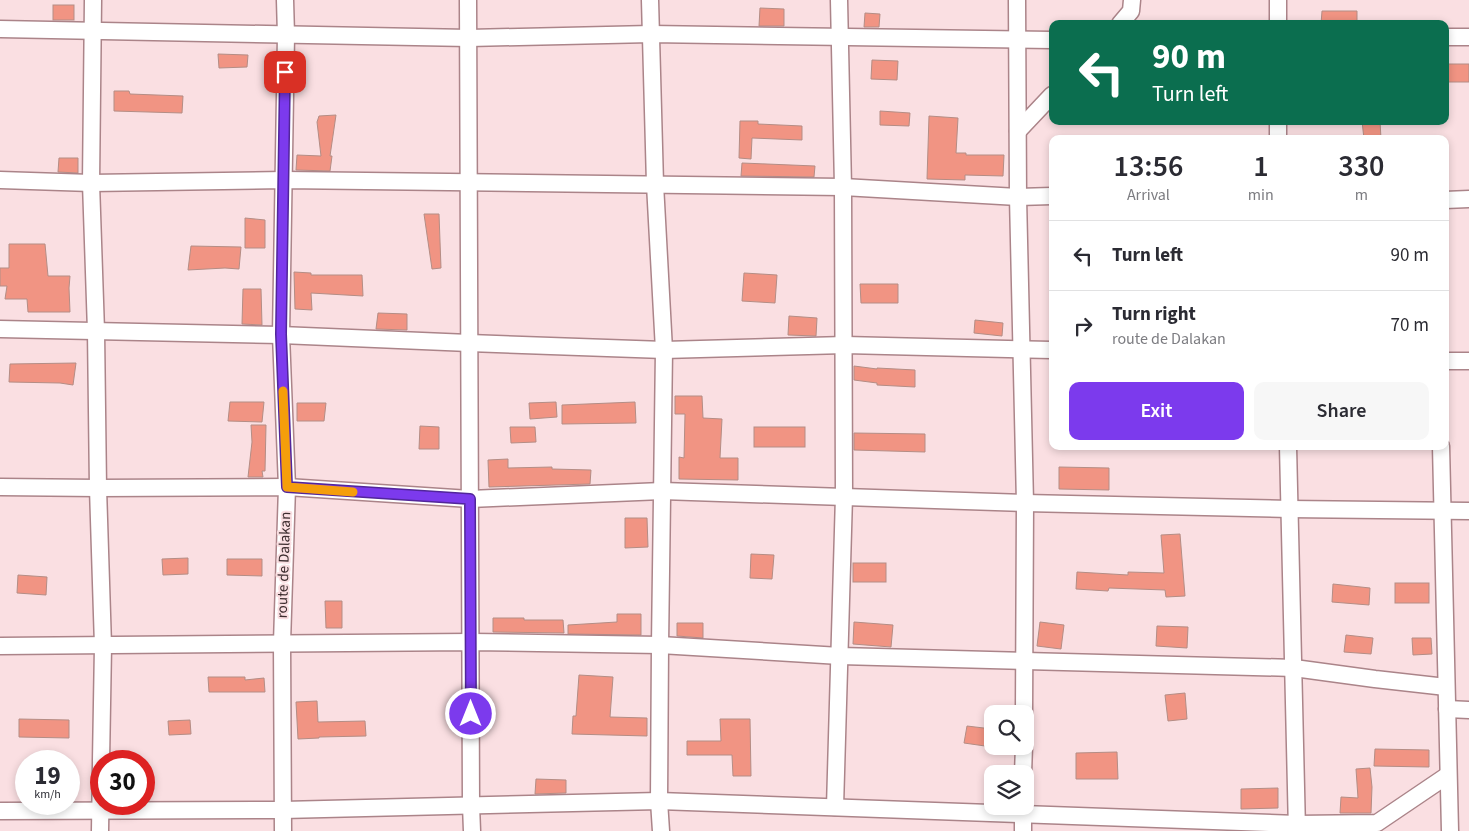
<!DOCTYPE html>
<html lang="en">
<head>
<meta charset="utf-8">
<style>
  body { margin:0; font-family:"Source Sans 3",sans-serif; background:#f7f7f7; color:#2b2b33; height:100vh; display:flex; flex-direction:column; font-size:19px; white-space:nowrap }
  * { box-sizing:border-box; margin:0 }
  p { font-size:16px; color:#7c7c81 }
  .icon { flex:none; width:28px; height:28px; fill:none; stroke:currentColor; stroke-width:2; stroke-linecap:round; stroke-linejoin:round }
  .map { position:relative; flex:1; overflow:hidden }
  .details { position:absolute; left:1049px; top:135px; width:400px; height:315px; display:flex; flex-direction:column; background:#fff; border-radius:10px; box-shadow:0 2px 8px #0003 }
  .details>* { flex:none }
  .banner { position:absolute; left:1049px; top:20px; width:400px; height:105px; border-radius:10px; box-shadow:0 2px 8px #0003; background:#0b6e4f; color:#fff; overflow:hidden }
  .controls { position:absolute; left:984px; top:705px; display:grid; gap:10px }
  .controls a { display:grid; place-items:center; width:50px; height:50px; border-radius:10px; background:#fff; box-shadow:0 2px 8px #0003; font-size:25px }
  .speed { position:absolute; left:15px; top:750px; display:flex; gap:10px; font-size:25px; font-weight:700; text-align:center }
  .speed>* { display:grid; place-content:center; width:65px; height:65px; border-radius:50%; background:#fff; box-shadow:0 2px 8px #0003; line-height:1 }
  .speed small { font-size:12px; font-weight:400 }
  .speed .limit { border:8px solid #d22; background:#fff; color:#111 }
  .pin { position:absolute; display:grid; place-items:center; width:42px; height:42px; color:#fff; margin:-21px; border-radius:10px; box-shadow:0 2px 8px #0006 }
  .me { position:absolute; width:55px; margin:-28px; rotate:0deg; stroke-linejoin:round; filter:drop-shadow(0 0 4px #0008) }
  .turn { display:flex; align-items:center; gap:18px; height:105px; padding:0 20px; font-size:22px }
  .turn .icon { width:65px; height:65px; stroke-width:2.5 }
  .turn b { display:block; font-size:35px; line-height:42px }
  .eta { display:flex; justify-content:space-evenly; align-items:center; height:85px; text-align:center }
  .eta b { font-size:30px; font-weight:600; line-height:35px }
  .button { display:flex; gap:10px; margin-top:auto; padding:10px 20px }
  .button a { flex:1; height:58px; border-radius:10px; background:#7c3aed; color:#fff; font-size:20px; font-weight:600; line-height:58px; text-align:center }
  .button a+a { background:#f7f7f7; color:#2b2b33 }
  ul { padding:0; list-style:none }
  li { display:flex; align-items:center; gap:15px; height:70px; padding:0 20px; border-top:1px solid #e1e1e2 }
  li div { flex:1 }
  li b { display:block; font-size:19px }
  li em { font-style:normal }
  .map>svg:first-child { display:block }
  .building { fill:#f19483; stroke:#b48d85 }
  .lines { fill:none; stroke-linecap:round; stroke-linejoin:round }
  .minor-casing { stroke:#ab8489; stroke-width:19 }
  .minor { stroke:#fff; stroke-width:16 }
  .route-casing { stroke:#51269a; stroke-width:12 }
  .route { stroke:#7c3aed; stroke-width:9 }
  .slow { stroke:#f59e0b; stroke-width:9 }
  .labels { text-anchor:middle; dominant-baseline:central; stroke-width:4; stroke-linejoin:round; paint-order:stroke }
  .street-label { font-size:15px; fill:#3d2d2f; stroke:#fadfe2 }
</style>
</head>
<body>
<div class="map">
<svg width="1469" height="831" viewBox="0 0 1469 831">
  <rect width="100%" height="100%" fill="#fadfe2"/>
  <g class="building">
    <rect x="53" y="5" width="21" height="15"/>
    <path d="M 760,8 L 784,9 L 784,26 L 759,26 Z"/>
    <path d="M 1322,11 L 1357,11 L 1357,24 L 1321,24 Z"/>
    <path d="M 865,13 L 880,14 L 879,27 L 864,27 Z"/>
    <path d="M 218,54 L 248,55 L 247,67 L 219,68 Z"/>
    <path d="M 872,60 L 898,61 L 897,80 L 871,79 Z"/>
    <rect x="1445" y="64" width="24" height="18"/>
    <path d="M 114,91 L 129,91 L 130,94 L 183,96 L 182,113 L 114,111 Z"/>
    <path d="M 880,111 L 910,113 L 909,126 L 880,125 Z"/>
    <path d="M 336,115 L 330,156 L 332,156 L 330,171 L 296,170 L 297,155 L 321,156 L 317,122 L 319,116 Z"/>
    <path d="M 929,116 L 958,118 L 956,153 L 966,153 L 966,155 L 1004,155 L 1003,176 L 965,175 L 965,180 L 927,179 Z"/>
    <path d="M 740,121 L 758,121 L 758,124 L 802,126 L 802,140 L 752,138 L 751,159 L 739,158 Z"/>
    <path d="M 1362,121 L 1380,121 L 1381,139 L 1364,139 Z"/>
    <path d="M 59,158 L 78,158 L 78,173 L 58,172 Z"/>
    <path d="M 742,163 L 815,166 L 814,177 L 741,176 Z"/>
    <path d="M 424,214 L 439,214 L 441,268 L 432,269 Z"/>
    <path d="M 245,218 L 265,220 L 265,248 L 245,248 Z"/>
    <path d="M 9,244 L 45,244 L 48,276 L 70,276 L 69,288 L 70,312 L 28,312 L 27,299 L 5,299 L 7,286 L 0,286 L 0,268 L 9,268 Z"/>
    <path d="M 191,246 L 241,247 L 239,269 L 225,268 L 188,270 Z"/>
    <path d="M 294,272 L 311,273 L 311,275 L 362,275 L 363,296 L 311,293 L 312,310 L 295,309 Z"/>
    <path d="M 744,273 L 777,275 L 775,303 L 742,301 Z"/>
    <path d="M 860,284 L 898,284 L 898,303 L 861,303 Z"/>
    <path d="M 243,289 L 261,289 L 262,325 L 242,324 Z"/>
    <path d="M 378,313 L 407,314 L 407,330 L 376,329 Z"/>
    <path d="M 789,316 L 817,318 L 816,336 L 788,335 Z"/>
    <path d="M 975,320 L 1003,323 L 1002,336 L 974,333 Z"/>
    <path d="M 76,363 L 73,385 L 60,383 L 9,382 L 10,364 Z"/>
    <path d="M 854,366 L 877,369 L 877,368 L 915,370 L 915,387 L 877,385 L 877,383 L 854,380 Z"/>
    <path d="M 675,396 L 702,396 L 703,418 L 722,419 L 720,458 L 738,458 L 738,480 L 679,479 L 679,457 L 684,458 L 685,414 L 675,414 Z"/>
    <path d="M 230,402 L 264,402 L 262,422 L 228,421 Z"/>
    <path d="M 556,402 L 557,417 L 530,419 L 529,403 Z"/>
    <path d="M 635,402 L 636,423 L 562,424 L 562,405 Z"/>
    <path d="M 297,403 L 326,403 L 324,421 L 297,421 Z"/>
    <path d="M 251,425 L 266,425 L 265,471 L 262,471 L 263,477 L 248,477 L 252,442 Z"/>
    <path d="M 420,426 L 439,427 L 439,449 L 419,449 Z"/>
    <path d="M 510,427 L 535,427 L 536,442 L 511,443 Z"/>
    <rect x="754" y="427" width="51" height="20"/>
    <path d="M 854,433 L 925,434 L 925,452 L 854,450 Z"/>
    <path d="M 508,459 L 508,468 L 552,467 L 552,469 L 591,470 L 590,484 L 489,487 L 488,460 Z"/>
    <path d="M 1059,467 L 1109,468 L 1109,490 L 1059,489 Z"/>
    <path d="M 625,518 L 647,518 L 648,547 L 625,548 Z"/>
    <path d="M 1180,534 L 1185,596 L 1166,597 L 1165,590 L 1109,588 L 1108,591 L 1076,589 L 1077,572 L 1128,575 L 1128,572 L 1164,573 L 1161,535 Z"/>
    <path d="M 751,554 L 774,555 L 772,579 L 750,578 Z"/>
    <path d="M 188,558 L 188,574 L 163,575 L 162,559 Z"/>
    <path d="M 227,559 L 262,559 L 262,576 L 227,575 Z"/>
    <rect x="853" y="563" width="33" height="19"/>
    <path d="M 18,575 L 47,577 L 46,595 L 17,593 Z"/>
    <rect x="1395" y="583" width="34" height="20"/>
    <path d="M 1333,584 L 1370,588 L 1369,605 L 1332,602 Z"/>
    <path d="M 325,601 L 342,601 L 342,628 L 326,628 Z"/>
    <path d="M 617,614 L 641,614 L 641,635 L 568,634 L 568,625 L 617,622 Z"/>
    <path d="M 493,618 L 524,618 L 524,620 L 563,620 L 564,633 L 493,632 Z"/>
    <path d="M 854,622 L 893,625 L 891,647 L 853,644 Z"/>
    <path d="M 1040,622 L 1064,625 L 1061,649 L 1037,646 Z"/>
    <path d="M 677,623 L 703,623 L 703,638 L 677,636 Z"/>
    <path d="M 1157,626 L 1188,627 L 1187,648 L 1156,646 Z"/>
    <path d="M 1346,635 L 1373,638 L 1371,654 L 1344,652 Z"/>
    <path d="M 1412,638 L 1431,638 L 1432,654 L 1413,655 Z"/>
    <path d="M 579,675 L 613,677 L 610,717 L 647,718 L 647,736 L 572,734 L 573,716 L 576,716 Z"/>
    <path d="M 208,677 L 245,677 L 245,680 L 264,678 L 265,692 L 209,692 Z"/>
    <path d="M 1185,693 L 1187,719 L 1168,721 L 1165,695 Z"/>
    <path d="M 317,701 L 318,722 L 365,721 L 366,736 L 319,737 L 319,738 L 298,739 L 296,702 Z"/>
    <path d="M 19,719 L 69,720 L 69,738 L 19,737 Z"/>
    <path d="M 720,719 L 750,719 L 751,776 L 733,776 L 732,755 L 687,755 L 687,741 L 721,741 Z"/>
    <path d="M 190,720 L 191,734 L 169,735 L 168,721 Z"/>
    <path d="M 967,726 L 992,729 L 992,747 L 964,743 Z"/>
    <path d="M 1375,749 L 1429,750 L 1429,767 L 1374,766 Z"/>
    <path d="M 1117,752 L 1118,779 L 1076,779 L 1076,753 Z"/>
    <path d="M 1370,768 L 1372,787 L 1371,813 L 1340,813 L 1341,797 L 1358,798 L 1356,769 Z"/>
    <path d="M 536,779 L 566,780 L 566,793 L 535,794 Z"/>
    <path d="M 1278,788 L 1278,808 L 1241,809 L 1241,789 Z"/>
  </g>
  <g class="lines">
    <defs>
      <g id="minor">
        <path d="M 93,0 L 91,183 L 96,331 L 98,488 L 103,646 L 101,761"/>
        <path d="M 468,0 L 471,805 L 472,831"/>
        <path d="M 650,0 L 655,184 L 664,350 L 660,645 L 659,801 L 661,831"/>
        <path d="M 1017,0 L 1018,197 L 1025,503 L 1024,714"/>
        <path d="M 1120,24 L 1131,11 L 1132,0"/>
        <path d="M 1278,24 L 1278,0"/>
        <path d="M 0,29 L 469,38 L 651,34 L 1052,40"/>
        <path d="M 1445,37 L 1469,37"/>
        <path d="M 1278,121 L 1278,139"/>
        <path d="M 1018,131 L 1052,95"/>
        <path d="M 0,180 L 91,183 L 284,180 L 843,187 L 1018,197 L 1052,196"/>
        <path d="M 1445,200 L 1469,199"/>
        <path d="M 0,329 L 281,335 L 469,343 L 664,350 L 845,345 L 1052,350"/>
        <path d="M 1445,361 L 1469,361"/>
        <path d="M 1288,446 L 1297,831"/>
        <path d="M 1441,446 L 1450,831"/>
        <path d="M 0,487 L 98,488 L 287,487 L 470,499 L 662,491 L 1025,503 L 1289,509 L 1469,511"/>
        <path d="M 0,646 L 471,642 L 660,645 L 840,656 L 1294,668 L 1375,679 L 1446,687"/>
        <path d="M 1447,709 L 1469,710"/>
        <path d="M 1023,774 L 1024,746"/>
        <path d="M 1023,806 L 1023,831"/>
        <path d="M 835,807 L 844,496 L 843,187 L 839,0"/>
        <path d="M 0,811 L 283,810 L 659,801 L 1297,824 L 1377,823 L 1448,775"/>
        <path d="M 100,831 L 101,764"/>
        <path d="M 283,831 L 282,643 L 287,487 L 281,335 L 286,35 L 285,0"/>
      </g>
    </defs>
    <use href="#minor" class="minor-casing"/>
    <use href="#minor" class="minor"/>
  </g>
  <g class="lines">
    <defs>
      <path id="route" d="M 285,72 L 281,334 L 287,487 L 470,499 L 471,714"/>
    </defs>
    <use href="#route" class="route-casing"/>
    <use href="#route" class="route"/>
    <path class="slow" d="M 283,391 L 287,487 L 353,492"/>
  </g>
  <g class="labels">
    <g class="street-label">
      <text transform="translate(284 565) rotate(-88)">route de Dalakan</text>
    </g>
  </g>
</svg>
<div class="controls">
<a><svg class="icon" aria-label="search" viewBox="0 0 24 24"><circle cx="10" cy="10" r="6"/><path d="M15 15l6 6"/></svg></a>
<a><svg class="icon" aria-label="layers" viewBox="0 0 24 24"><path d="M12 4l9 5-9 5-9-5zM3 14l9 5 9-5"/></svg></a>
</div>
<div class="speed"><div>19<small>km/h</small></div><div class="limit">30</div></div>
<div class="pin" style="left:285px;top:72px;background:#d93025"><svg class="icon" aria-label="arrive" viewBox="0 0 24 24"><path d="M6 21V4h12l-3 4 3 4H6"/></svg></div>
<svg class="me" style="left:471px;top:714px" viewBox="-20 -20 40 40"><circle r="17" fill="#7c3aed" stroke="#fff" stroke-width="3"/><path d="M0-11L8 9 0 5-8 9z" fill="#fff"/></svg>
<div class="banner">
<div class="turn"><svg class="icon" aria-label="left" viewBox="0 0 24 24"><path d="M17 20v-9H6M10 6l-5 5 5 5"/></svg><div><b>90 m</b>Turn left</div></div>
</div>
<section class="details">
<div class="eta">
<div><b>13:56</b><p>Arrival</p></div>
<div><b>1</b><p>min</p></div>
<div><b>330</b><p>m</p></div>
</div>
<ul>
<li><svg class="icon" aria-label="left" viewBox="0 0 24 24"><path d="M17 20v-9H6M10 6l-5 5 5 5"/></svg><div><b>Turn left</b></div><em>90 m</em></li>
<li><svg class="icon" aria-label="right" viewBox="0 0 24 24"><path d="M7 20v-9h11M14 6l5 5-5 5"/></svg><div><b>Turn right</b><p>route de Dalakan</p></div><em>70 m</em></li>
</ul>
<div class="button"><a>Exit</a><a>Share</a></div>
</section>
</div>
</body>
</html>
